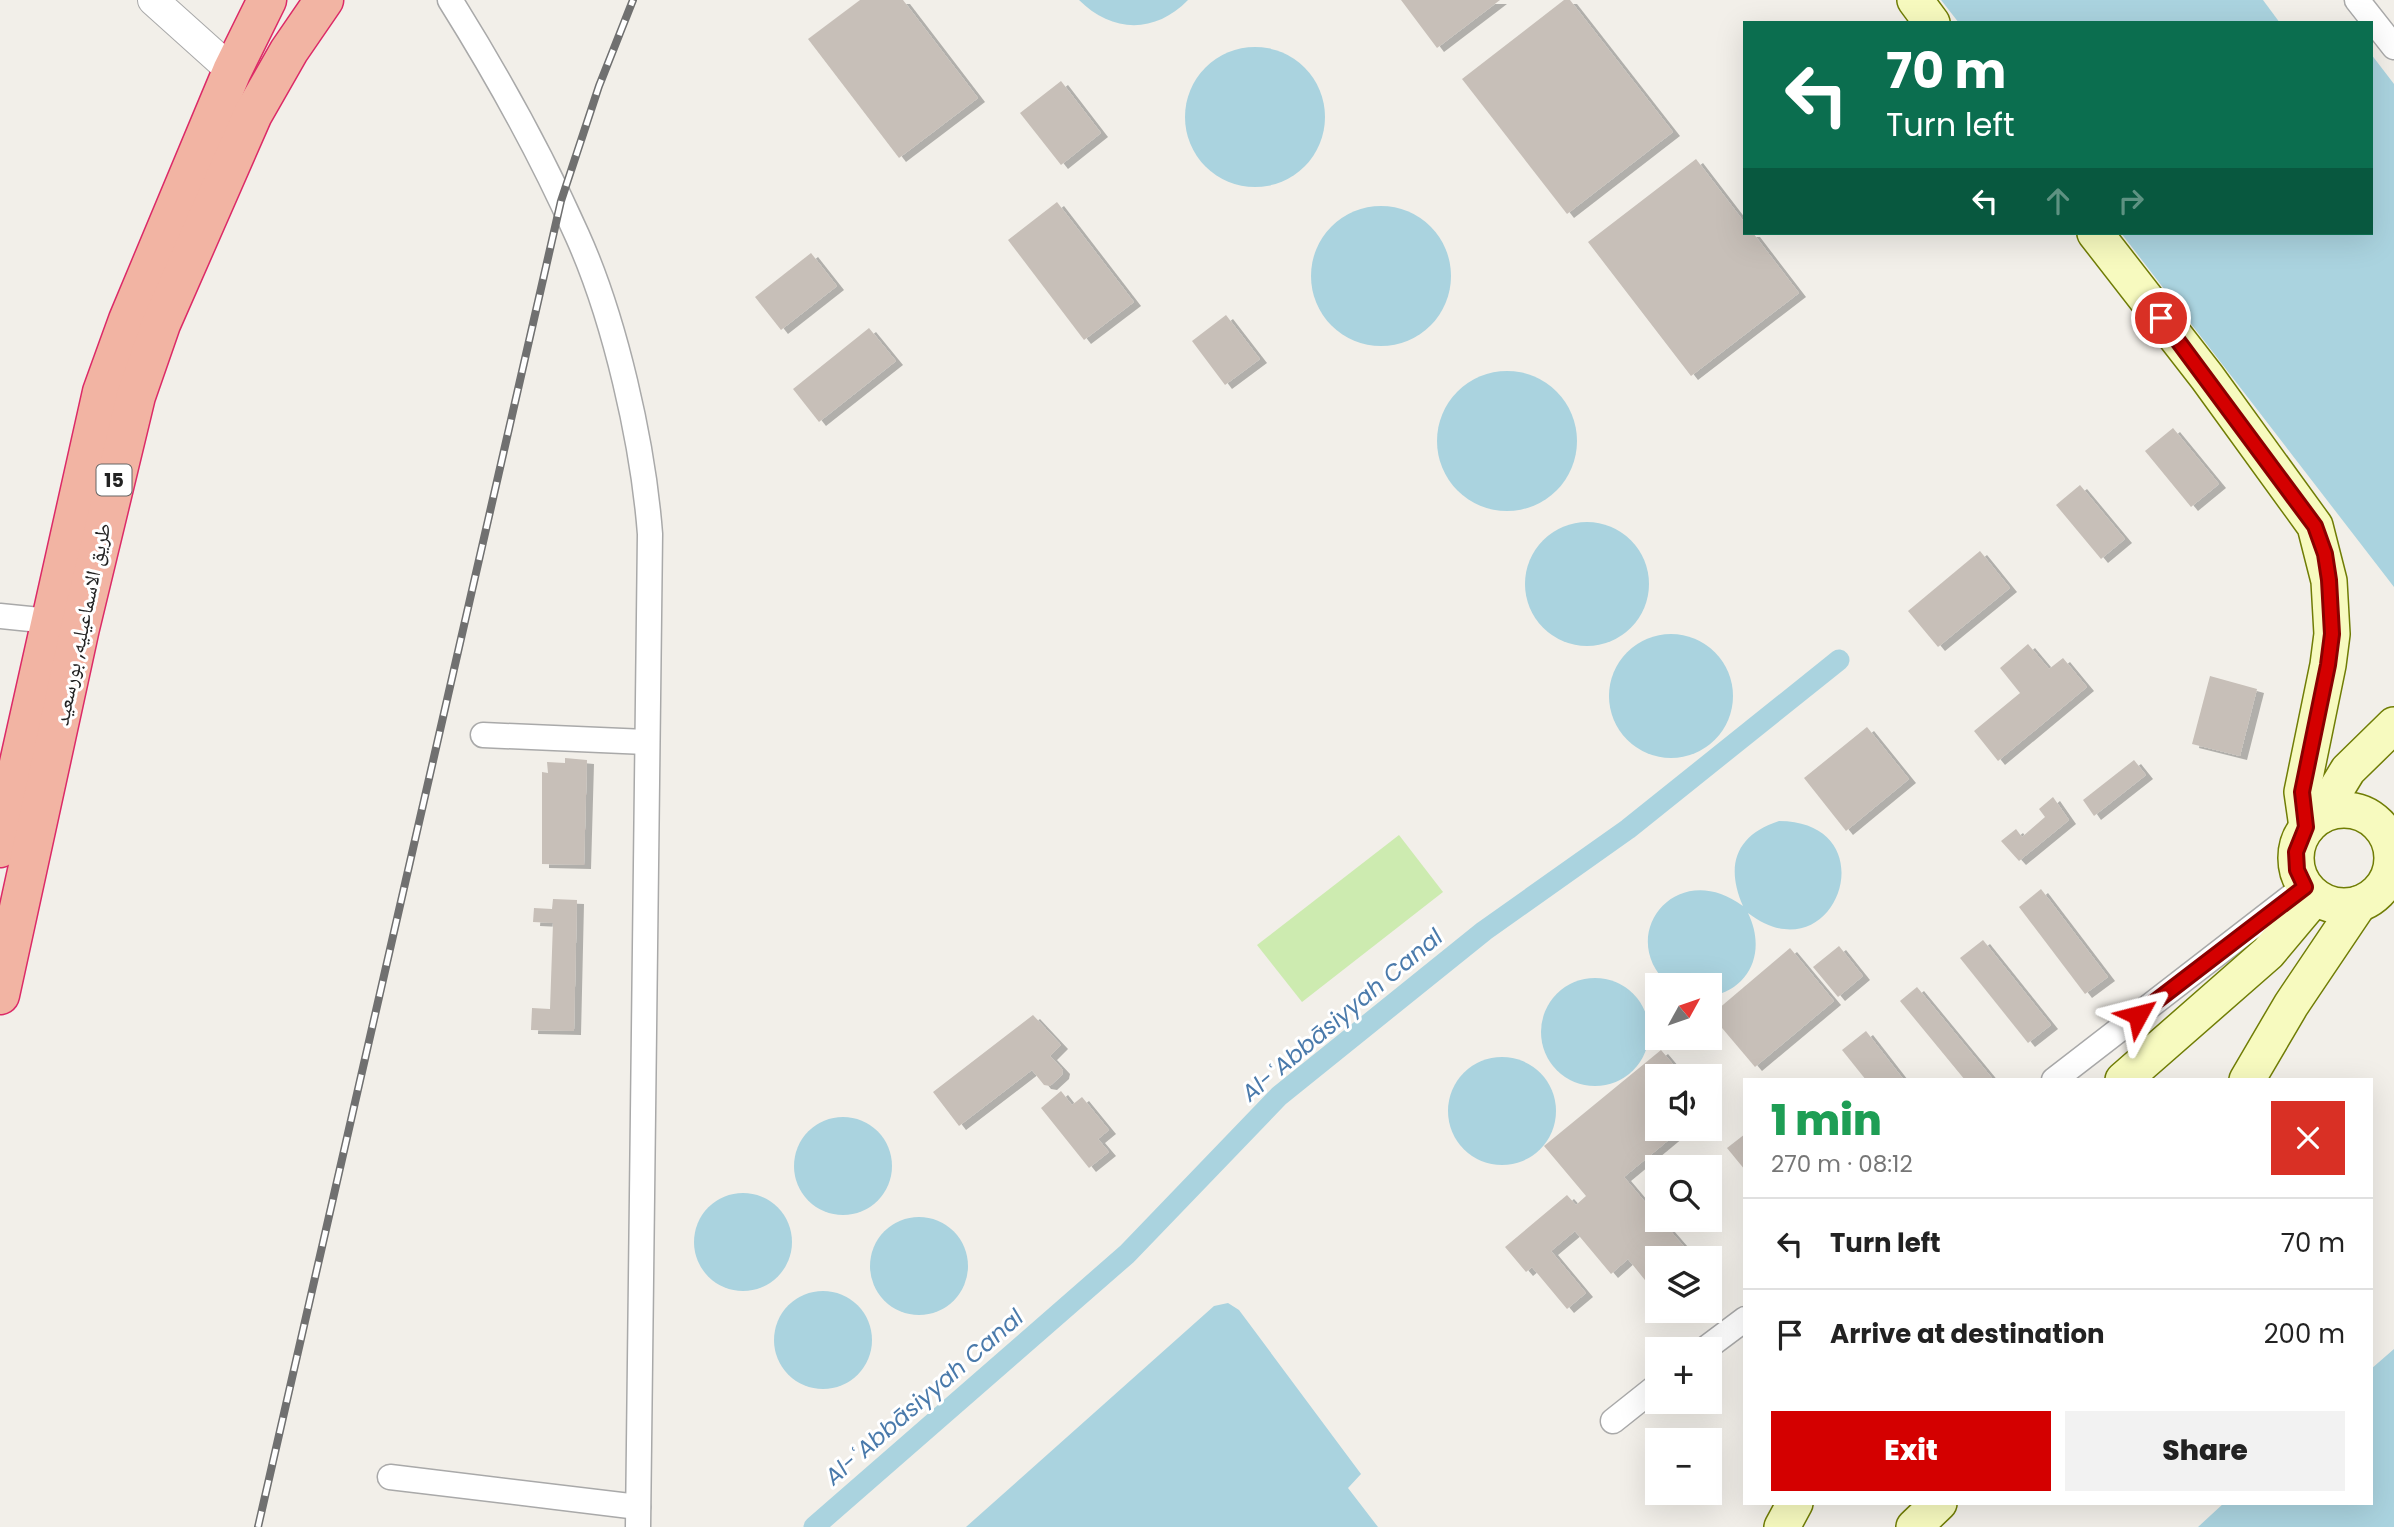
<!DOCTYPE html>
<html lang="en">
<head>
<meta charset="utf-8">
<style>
  body { margin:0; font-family:Poppins,"Noto Naskh Arabic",sans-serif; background:#f2f2f2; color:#222; height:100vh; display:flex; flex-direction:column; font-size:26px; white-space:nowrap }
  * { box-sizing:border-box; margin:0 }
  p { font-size:23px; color:#767676 }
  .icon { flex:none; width:38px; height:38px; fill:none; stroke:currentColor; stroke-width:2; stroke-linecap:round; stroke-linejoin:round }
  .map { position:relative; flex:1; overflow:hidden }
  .sheet { position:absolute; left:1743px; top:1078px; width:630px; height:427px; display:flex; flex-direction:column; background:#fff; border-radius:0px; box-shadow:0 7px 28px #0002 }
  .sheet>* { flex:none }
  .top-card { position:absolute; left:1743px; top:21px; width:630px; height:214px; border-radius:0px; box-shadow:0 7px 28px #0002; background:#0b6e4f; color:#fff; overflow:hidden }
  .needle { width:46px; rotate:50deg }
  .tools { position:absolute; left:1645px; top:973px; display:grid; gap:14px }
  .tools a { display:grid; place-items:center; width:77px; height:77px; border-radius:0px; background:#fff; box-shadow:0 7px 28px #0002; font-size:35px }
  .pin { position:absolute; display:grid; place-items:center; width:60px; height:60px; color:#fff; margin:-30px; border:4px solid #fff; border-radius:50%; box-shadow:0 2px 7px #0007 }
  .me { position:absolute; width:77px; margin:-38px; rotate:52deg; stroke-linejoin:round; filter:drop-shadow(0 0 5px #0008) }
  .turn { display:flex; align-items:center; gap:24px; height:147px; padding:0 28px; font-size:32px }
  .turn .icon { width:91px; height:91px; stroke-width:2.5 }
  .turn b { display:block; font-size:49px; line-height:60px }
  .lanes { display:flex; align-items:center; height:66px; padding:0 28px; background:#0003; justify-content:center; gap:35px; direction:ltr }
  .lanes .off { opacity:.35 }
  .round { display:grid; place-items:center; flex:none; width:74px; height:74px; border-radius:0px; background:#f2f2f2 }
  .head { display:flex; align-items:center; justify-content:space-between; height:119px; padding:0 28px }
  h1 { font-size:42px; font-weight:800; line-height:52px; color:#1e9e55 }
  .cta { display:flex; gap:14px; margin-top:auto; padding:14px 28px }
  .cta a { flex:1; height:80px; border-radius:0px; background:#d40000; color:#fff; font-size:28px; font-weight:800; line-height:80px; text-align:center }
  .cta a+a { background:#f2f2f2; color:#222 }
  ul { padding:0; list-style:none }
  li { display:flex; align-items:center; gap:21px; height:91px; padding:0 28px; border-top:2px solid #e0e0e0 }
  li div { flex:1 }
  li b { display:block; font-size:26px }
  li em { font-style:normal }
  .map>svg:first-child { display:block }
  .grass { fill:#cdebb0 }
  .water { fill:#aad3df }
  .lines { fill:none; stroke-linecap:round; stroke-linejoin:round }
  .canal { stroke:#aad3df; stroke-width:21 }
  .building { fill:#c7bfb8; filter:url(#shadow) }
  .minor-casing { stroke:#a9a9a9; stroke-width:27 }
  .tertiary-casing { stroke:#a9a9a9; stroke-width:32 }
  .secondary-casing { stroke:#707d05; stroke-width:38 }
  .trunk-casing { stroke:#dc2a67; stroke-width:41 }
  .minor { stroke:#fff; stroke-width:24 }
  .tertiary { stroke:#fff; stroke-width:30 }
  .secondary { stroke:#f7fabf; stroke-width:35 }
  .trunk { stroke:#f2b4a3; stroke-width:38 }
  .rail-casing { stroke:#707070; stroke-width:8 }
  .rail { stroke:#fff; stroke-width:5; stroke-dasharray:16; stroke-linecap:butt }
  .route-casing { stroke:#8a0000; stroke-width:18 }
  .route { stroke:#d40000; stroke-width:12 }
  .labels { text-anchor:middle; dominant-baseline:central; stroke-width:6; stroke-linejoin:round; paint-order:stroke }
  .shield { fill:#fff; stroke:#646464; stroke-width:2 }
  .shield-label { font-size:19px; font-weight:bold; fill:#222 }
  .street-label { font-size:21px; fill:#222; stroke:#fff }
  .water-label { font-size:23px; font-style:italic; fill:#4a7aab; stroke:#fff }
</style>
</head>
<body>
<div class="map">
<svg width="2394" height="1527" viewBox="0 0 2394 1527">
  <defs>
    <filter id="shadow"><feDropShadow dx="7" dy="4" stdDeviation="0" flood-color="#0004"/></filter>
  </defs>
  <rect width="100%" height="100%" fill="#f2efe9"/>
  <path class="grass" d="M 1399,835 L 1443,892 L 1302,1002 L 1257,945 Z"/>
  <g class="water">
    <path d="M 1079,0 L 1188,0 C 1155,34 1112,33 1079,0 Z"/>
    <path d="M 1941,0 L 2263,0 L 2280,23 L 1959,23 Z"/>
    <circle cx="1255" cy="117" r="70"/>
    <path d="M 2371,54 L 2394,84 L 2394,587 L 2121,233 L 2371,233 Z"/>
    <circle cx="1381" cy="276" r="70"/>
    <circle cx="1507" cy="441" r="70"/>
    <circle cx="1587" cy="584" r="62"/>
    <circle cx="1671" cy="696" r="62"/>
    <path d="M 1779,821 C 1891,822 1835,980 1748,913 C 1766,950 1752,988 1710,997 L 1710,985 L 1669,985 C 1614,936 1676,856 1743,906 C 1725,865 1736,835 1779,821 Z"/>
    <circle cx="1595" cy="1032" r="54"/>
    <circle cx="1502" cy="1111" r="54"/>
    <circle cx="843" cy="1166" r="49"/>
    <circle cx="743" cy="1242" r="49"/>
    <circle cx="919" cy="1266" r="49"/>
    <circle cx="823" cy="1340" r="49"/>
    <path d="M 1228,1303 L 1239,1310 L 1361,1474 L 1348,1488 L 1378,1527 L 966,1527 L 1214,1306 Z"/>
    <path d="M 2394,1349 L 2394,1527 L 2198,1527 L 2224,1503 L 2371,1503 L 2371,1369 Z"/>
  </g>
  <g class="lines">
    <path class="canal" d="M 814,1527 L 1127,1254 L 1279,1096 L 1484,931 L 1628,829 L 1839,660"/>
  </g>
  <g class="building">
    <path d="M 860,0 L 903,0 L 978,98 L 899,158 L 808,39 Z"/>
    <path d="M 1401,0 L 1500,0 L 1437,48 Z"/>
    <path d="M 1564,0 L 1570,0 L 1673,132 L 1567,214 L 1462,79 Z"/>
    <path d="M 1061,81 L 1101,133 L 1061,165 L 1020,113 Z"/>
    <path d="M 1696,159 L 1745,223 L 1745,233 L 1753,233 L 1799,293 L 1691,376 L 1588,242 Z"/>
    <path d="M 1057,202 L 1134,302 L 1084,340 L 1008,240 Z"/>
    <path d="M 811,253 L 837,286 L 781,330 L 755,297 Z"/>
    <path d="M 1226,315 L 1260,359 L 1225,385 L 1192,341 Z"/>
    <path d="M 869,328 L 896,361 L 819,422 L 793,389 Z"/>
    <path d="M 2173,428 L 2219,484 L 2191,507 L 2145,451 Z"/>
    <path d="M 2080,485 L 2125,539 L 2101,559 L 2056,505 Z"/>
    <path d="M 1980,551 L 2010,588 L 1938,647 L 1908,611 Z"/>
    <path d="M 2028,644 L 2049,669 L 2063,658 L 2087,687 L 1998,761 L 1974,731 L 2020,693 L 2000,668 Z"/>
    <path d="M 2210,676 L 2257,689 L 2240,756 L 2192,744 Z"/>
    <path d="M 1867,727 L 1909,779 L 1846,831 L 1804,778 Z"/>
    <path d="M 565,758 L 587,760 L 584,865 L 542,864 L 542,772 L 548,773 L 547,762 L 565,763 Z"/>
    <path d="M 2134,760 L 2146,775 L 2094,816 L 2083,800 Z"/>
    <path d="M 2053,797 L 2069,820 L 2019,861 L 2001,841 L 2016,829 L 2022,837 L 2045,817 L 2039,809 Z"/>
    <path d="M 2041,889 L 2108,977 L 2085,994 L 2019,907 Z"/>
    <path d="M 553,899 L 577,900 L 574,1031 L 531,1030 L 532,1008 L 550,1009 L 553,923 L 533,922 L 534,908 L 552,909 Z"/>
    <path d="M 1983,940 L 2051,1025 L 2028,1043 L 1960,958 Z"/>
    <path d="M 1839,946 L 1863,976 L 1838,997 L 1813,967 Z"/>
    <path d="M 1790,948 L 1834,1001 L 1755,1067 L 1711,1015 Z"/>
    <path d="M 1917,987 L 1992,1078 L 1991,1080 L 1965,1080 L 1900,1001 Z"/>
    <path d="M 1033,1015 L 1061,1045 L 1050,1056 L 1063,1070 L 1062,1075 L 1050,1086 L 1044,1085 L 1032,1070 L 959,1126 L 933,1092 Z"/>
    <path d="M 1866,1031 L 1904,1080 L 1866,1080 L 1842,1050 Z"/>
    <path d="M 1661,1050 L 1683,1076 L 1657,1076 L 1657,1129 L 1682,1129 L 1624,1177 L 1657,1216 L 1657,1220 L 1661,1220 L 1694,1258 L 1657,1258 L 1657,1295 L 1628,1259 L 1611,1274 L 1575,1231 L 1551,1251 L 1586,1293 L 1567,1309 L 1532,1267 L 1526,1272 L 1505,1247 L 1567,1195 L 1576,1205 L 1586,1196 L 1544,1146 Z"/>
    <path d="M 1061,1091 L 1072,1105 L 1082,1097 L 1109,1130 L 1098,1139 L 1109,1152 L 1089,1168 L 1041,1108 Z"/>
    <path d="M 1745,1134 L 1745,1170 L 1727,1148 Z"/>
  </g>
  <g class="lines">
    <defs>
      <g id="minor">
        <path d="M 450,0 C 497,75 541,154 577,235 C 615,319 643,443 650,534 L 638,1527"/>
        <path d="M 2357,0 L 2394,47"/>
        <path d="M 0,616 L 50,621"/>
        <path d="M 483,735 L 646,742"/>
        <path d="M 2054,1080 L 2305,886"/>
        <path d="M 1705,1349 L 1745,1319"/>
        <path d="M 1613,1421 L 1657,1386"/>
        <path d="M 390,1477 L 638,1507"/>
      </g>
      <path id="tertiary" d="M 153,0 L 232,71"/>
      <g id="secondary">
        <path d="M 1915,0 L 1932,23"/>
        <path d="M 2095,233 L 2207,377 L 2315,526 L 2329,581 L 2332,634 L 2328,665 L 2302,792 L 2307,827"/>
        <circle cx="2344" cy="858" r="48"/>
        <path d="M 2320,816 L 2348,770 L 2394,725"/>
        <path d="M 2123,1080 L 2268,953 L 2315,897"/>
        <path d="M 2247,1080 L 2291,1005 L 2359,904"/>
        <path d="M 1782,1527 L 1795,1503"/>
        <path d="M 1914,1527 L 1939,1503"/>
      </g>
      <g id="trunk">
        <path d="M 0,848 L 102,392 L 128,320 L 232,71 L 267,0"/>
        <path d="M 0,995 L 80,628 L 136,396 L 161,324 L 253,114 L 289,51 L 324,0"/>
      </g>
    </defs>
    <use href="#minor" class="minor-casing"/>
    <use href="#tertiary" class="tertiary-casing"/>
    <use href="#secondary" class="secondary-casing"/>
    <use href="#trunk" class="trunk-casing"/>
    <use href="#minor" class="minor"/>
    <use href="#tertiary" class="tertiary"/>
    <use href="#secondary" class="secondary"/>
    <use href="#trunk" class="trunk"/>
    <defs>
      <path id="rail" d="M 258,1527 L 561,201 L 599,86 L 633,0"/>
    </defs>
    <use href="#rail" class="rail-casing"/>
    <use href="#rail" class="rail"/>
  </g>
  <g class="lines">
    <defs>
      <path id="route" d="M 2138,1015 L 2305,887 L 2297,870 L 2296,852 L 2306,827 L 2302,792 L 2328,665 L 2332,634 L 2329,580 L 2325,554 L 2315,526 L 2161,318"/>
    </defs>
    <use href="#route" class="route-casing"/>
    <use href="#route" class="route"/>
  </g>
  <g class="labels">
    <rect class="shield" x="96.5" y="464.5" width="35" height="31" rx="5"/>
    <g class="shield-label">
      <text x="114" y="480">15</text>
    </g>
    <g class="street-label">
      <text transform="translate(82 624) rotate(-78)">طريق الاسماعيليه, بورسعيد</text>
    </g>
    <g class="water-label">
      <text transform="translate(1342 1015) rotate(-40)">Al-ʿAbbāsiyyah Canal</text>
      <text transform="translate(924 1397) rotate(-41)">Al-ʿAbbāsiyyah Canal</text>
    </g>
  </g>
</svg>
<div class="tools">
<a><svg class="needle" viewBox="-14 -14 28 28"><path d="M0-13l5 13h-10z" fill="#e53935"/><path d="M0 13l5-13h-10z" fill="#767676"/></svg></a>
<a><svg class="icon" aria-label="sound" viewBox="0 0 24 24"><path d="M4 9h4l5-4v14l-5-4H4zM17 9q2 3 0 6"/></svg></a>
<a><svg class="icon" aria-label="search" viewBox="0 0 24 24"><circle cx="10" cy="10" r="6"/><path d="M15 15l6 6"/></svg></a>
<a><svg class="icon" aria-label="layers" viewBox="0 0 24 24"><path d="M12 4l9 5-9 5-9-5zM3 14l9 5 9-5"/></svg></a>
<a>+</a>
<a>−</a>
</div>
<div class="pin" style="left:2161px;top:318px;background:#d93025"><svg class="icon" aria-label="arrive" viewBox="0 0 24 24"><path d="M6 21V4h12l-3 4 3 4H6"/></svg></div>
<svg class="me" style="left:2138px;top:1015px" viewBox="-20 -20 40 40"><path d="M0-17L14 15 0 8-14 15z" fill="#d40000" stroke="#fff" stroke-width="4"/></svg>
<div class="top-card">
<div class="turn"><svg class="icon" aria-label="left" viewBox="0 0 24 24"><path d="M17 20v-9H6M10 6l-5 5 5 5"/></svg><div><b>70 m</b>Turn left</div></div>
<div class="lanes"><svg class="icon" aria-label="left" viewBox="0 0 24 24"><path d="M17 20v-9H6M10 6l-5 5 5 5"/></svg><svg class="icon off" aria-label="ahead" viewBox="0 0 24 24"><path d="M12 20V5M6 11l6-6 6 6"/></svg><svg class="icon off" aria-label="right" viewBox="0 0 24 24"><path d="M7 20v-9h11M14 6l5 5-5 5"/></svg></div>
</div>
<section class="sheet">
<div class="head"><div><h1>1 min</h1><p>270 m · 08:12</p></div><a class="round" style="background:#d93025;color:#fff"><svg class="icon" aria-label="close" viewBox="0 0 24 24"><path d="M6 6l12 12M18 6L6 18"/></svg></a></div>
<ul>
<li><svg class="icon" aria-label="left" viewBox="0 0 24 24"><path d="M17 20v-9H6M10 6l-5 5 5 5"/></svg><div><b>Turn left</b></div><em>70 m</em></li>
<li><svg class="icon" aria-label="arrive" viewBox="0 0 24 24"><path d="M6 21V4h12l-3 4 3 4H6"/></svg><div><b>Arrive at destination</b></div><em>200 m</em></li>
</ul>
<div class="cta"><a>Exit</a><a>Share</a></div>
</section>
</div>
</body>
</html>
